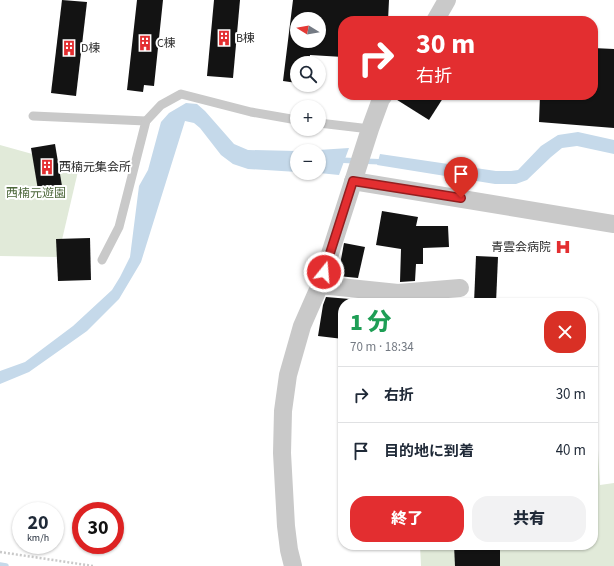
<!DOCTYPE html>
<html lang="ja">
<head>
<meta charset="utf-8">
<style>
  body { margin:0; font-family:"Source Sans 3","Noto Sans JP",sans-serif; background:#f2f2f3; color:#1f2937; height:100vh; display:flex; flex-direction:column; font-size:15px; white-space:nowrap }
  * { box-sizing:border-box; margin:0 }
  p { font-size:13px; color:#747a83 }
  .icon { flex:none; width:22px; height:22px; fill:none; stroke:currentColor; stroke-width:2; stroke-linecap:round; stroke-linejoin:round }
  .map { position:relative; flex:1; overflow:hidden }
  .sheet { position:absolute; left:338px; top:298px; width:260px; height:252px; display:flex; flex-direction:column; background:#fff; border-radius:16px; box-shadow:0 1px 3px #0004 }
  .sheet>* { flex:none }
  .top-card { position:absolute; left:338px; top:16px; width:260px; height:84px; border-radius:16px; box-shadow:0 1px 3px #0004; background:#e32e30; color:#fff; overflow:hidden }
  .needle { width:26px; rotate:281deg }
  .buttons { position:absolute; left:290px; top:12px; display:grid; gap:8px }
  .buttons a { display:grid; place-items:center; width:36px; height:36px; border-radius:50%; background:#fff; box-shadow:0 1px 3px #0004; font-size:20px }
  .speed { position:absolute; left:12px; top:502px; display:flex; gap:8px; font-size:20px; font-weight:700; text-align:center }
  .speed>* { display:grid; place-content:center; width:52px; height:52px; border-radius:50%; background:#fff; box-shadow:0 1px 3px #0004; line-height:1 }
  .speed small { font-size:10px; font-weight:400 }
  .speed .limit { border:6px solid #d22; background:#fff; color:#111 }
  .pin { position:absolute; display:grid; place-items:center; width:34px; height:34px; color:#fff; margin:-41px -17px; border-radius:50% 50% 50% 0; rotate:-45deg; box-shadow:0 0 4px #0007 }
  .pin .icon { rotate:45deg }
  .me { position:absolute; width:44px; margin:-22px; rotate:17deg; stroke-linejoin:round; filter:drop-shadow(0 0 3px #0008) }
  .turn { display:flex; align-items:center; gap:14px; height:84px; padding:0 12px; font-size:18px }
  .turn .icon { width:52px; height:52px; stroke-width:2.5 }
  .turn b { display:block; font-size:28px; line-height:34px }
  .round { display:grid; place-items:center; flex:none; width:42px; height:42px; border-radius:16px; background:#f2f2f3 }
  .summary { display:flex; align-items:center; justify-content:space-between; height:68px; padding:0 12px }
  h1 { font-size:24px; font-weight:800; line-height:30px; color:#1e9e55 }
  .action { display:flex; gap:8px; margin-top:auto; padding:8px 12px }
  .action a { flex:1; height:46px; border-radius:16px; background:#e32e30; color:#fff; font-size:16px; font-weight:800; line-height:46px; text-align:center }
  .action a+a { background:#f2f2f3; color:#1f2937 }
  ul { padding:0; list-style:none }
  li { display:flex; align-items:center; gap:12px; height:56px; padding:0 12px; border-top:1px solid #e0e1e3 }
  li div { flex:1 }
  li b { display:block; font-size:15px }
  li em { font-style:normal }
  .map>svg:first-child { display:block }
  .green { fill:#e1ead9 }
  .water { fill:#c5d9ea }
  .lines { fill:none; stroke-linecap:round; stroke-linejoin:round }
  .stream { stroke:#c5d9ea; stroke-width:5.5 }
  .building { fill:#131313; fill-rule:evenodd }
  .path { stroke:#c9c9c9; stroke-width:2.5; stroke-dasharray:2 2; stroke-linecap:butt }
  .lane { stroke:#c9c9c9; stroke-width:9 }
  .street { stroke:#c9c9c9; stroke-width:18 }
  .route-casing { stroke:#941e1f; stroke-width:10 }
  .route { stroke:#e32e30; stroke-width:7 }
  .labels { text-anchor:middle; dominant-baseline:central; stroke-width:4; stroke-linejoin:round; paint-order:stroke }
  .poi-label { font-size:12px; fill:#2c2c2c; stroke:#fff; text-anchor:start }
  .park-label { font-size:12px; fill:#4c673a; stroke:#fff }
</style>
</head>
<body>
<div class="map">
<svg width="614" height="566" viewBox="0 0 614 566">
  <rect width="100%" height="100%" fill="#fff"/>
  <g class="green">
    <path d="M 0,145 L 79,167 L 58,257 L 0,256 Z"/>
    <path d="M 597,432 L 600,485 L 614,483 L 614,566 L 421,566 L 420,545 L 593,545 L 593,433 Z"/>
  </g>
  <g class="water">
    <path d="M 186,103 L 197,104 L 205,111 L 234,144 L 248,150 L 297,151 L 297,172 L 248,169 L 233,164 L 221,155 L 200,128 L 194,123 L 185,121 L 141,262 L 119,299 L 87,331 L 29,372 L 0,384 L 0,371 L 25,362 L 73,326 L 112,290 L 120,277 L 130,257 L 139,186 L 148,170 L 161,122 L 169,113 Z"/>
    <path d="M 578,132 L 614,140 L 614,154 L 577,146 L 562,148 L 551,157 L 527,180 L 516,184 L 495,184 L 377,165 L 380,154 L 496,171 L 511,171 L 518,170 L 541,146 L 558,135 Z"/>
    <path d="M 349,148 L 339,175 L 319,173 L 319,151 L 303,151 Z"/>
  </g>
  <g class="lines">
    <g class="stream">
      <path d="M 337,160 L 385,162"/>
      <path d="M 0,565 L 6,566"/>
    </g>
  </g>
  <g class="building">
    <path d="M 62,0 L 87,2 L 76,96 L 51,93 Z"/>
    <path d="M 137,0 L 163,0 L 154,86 L 144,85 L 143,92 L 127,90 Z"/>
    <path d="M 214,0 L 240,0 L 233,78 L 207,76 Z"/>
    <path d="M 293,0 L 389,0 L 388,21 L 343,21 L 343,57 L 310,55 L 309,63 L 297,63 L 297,83 L 283,81 ZM 297,19 L 319,19 L 319,41 L 297,41 Z"/>
    <path d="M 593,48 L 614,49 L 614,128 L 539,122 L 540,95 L 593,95 Z"/>
    <path d="M 394,95 L 445,95 L 429,120 L 394,98 Z"/>
    <path d="M 55,144 L 62,186 L 38,190 L 31,148 Z"/>
    <path d="M 382,211 L 418,217 L 416,226 L 448,226 L 449,247 L 423,248 L 423,264 L 416,264 L 415,281 L 400,282 L 401,249 L 376,245 Z"/>
    <path d="M 90,238 L 91,280 L 58,281 L 56,239 Z"/>
    <path d="M 344,243 L 365,247 L 358,278 L 338,276 Z"/>
    <path d="M 476,256 L 498,257 L 496,303 L 474,303 Z"/>
    <path d="M 326,297 L 350,299 L 349,303 L 343,303 L 343,339 L 318,336 L 323,305 Z"/>
    <path d="M 454,545 L 500,545 L 500,566 L 455,566 Z"/>
  </g>
  <g class="lines">
    <path class="path" d="M 0,552 L 93,566"/>
    <g class="lane">
      <path d="M 33,116 L 146,121"/>
      <path d="M 319,123 L 370,129"/>
      <path d="M 102,260 L 119,227 L 146,121 L 161,105 L 181,94 L 251,112 L 297,120"/>
    </g>
    <g class="street">
      <path d="M 435,21 L 447,0"/>
      <path d="M 353,181 L 614,224"/>
      <path d="M 320,285 L 398,293 L 460,288"/>
      <path d="M 293,566 L 289,550 L 286,526 L 282,453 L 283,411 L 288,375 L 302,326 L 320,285 L 370,129 L 381,99 L 384,95"/>
    </g>
  </g>
  <g class="lines">
    <defs>
      <path id="route" d="M 324,272 L 353,181 L 461,198"/>
    </defs>
    <use href="#route" class="route-casing"/>
    <use href="#route" class="route"/>
  </g>
  <defs>
    <symbol id="building-bare" viewBox="-9 -9 18 18"><path d="M-4-6H4V6H1V3H-1V6H-4ZM-2.5-4.3h1.7v1.8h-1.7ZM.8-4.3h1.7v1.8H.8ZM-2.5-1h1.7V.8h-1.7ZM.8-1h1.7V.8H.8Z" fill="#e32e30" stroke="#fff" stroke-width="2.5" paint-order="stroke"/></symbol>
    <symbol id="hospital-bare" viewBox="-9 -9 18 18"><path d="M-5-5h3v3.5h4V-5h3V5h-3V1.5h-4V5h-3Z" fill="#e32e30" stroke="#fff" stroke-width="2.5" paint-order="stroke"/></symbol>
  </defs>
  <g fill-rule="evenodd">
    <use href="#building-bare" x="213" y="27" width="22" height="22"/>
    <use href="#building-bare" x="134" y="32" width="22" height="22"/>
    <use href="#building-bare" x="58" y="37" width="22" height="22"/>
    <use href="#building-bare" x="36" y="156" width="22" height="22"/>
    <use href="#hospital-bare" x="552" y="236" width="22" height="22"/>
  </g>
  <g class="labels">
    <g class="poi-label">
      <text x="236" y="38">B棟</text>
      <text x="157" y="43">C棟</text>
      <text x="81" y="48">D棟</text>
      <text x="59" y="167">西楠元集会所</text>
      <text x="551" y="247" text-anchor="end">青雲会病院</text>
    </g>
    <g class="park-label">
      <text x="36" y="193">西楠元遊園</text>
    </g>
  </g>
</svg>
<div class="buttons">
<a><svg class="needle" viewBox="-14 -14 28 28"><path d="M0-13l5 13h-10z" fill="#e53935"/><path d="M0 13l5-13h-10z" fill="#747a83"/></svg></a>
<a><svg class="icon" aria-label="search" viewBox="0 0 24 24"><circle cx="10" cy="10" r="6"/><path d="M15 15l6 6"/></svg></a>
<a>+</a>
<a>−</a>
</div>
<div class="speed"><div>20<small>km/h</small></div><div class="limit">30</div></div>
<div class="pin" style="left:461px;top:198px;background:#d93025"><svg class="icon" aria-label="arrive" viewBox="0 0 24 24"><path d="M6 21V4h12l-3 4 3 4H6"/></svg></div>
<svg class="me" style="left:324px;top:272px" viewBox="-20 -20 40 40"><circle r="17" fill="#e32e30" stroke="#fff" stroke-width="3"/><path d="M0-11L8 9 0 5-8 9z" fill="#fff"/></svg>
<div class="top-card">
<div class="turn"><svg class="icon" aria-label="right" viewBox="0 0 24 24"><path d="M7 20v-9h11M14 6l5 5-5 5"/></svg><div><b>30 m</b>右折</div></div>
</div>
<section class="sheet">
<div class="summary"><div><h1>1 分</h1><p>70 m · 18:34</p></div><a class="round" style="background:#d93025;color:#fff"><svg class="icon" aria-label="close" viewBox="0 0 24 24"><path d="M6 6l12 12M18 6L6 18"/></svg></a></div>
<ul>
<li><svg class="icon" aria-label="right" viewBox="0 0 24 24"><path d="M7 20v-9h11M14 6l5 5-5 5"/></svg><div><b>右折</b></div><em>30 m</em></li>
<li><svg class="icon" aria-label="arrive" viewBox="0 0 24 24"><path d="M6 21V4h12l-3 4 3 4H6"/></svg><div><b>目的地に到着</b></div><em>40 m</em></li>
</ul>
<div class="action"><a>終了</a><a>共有</a></div>
</section>
</div>
</body>
</html>
